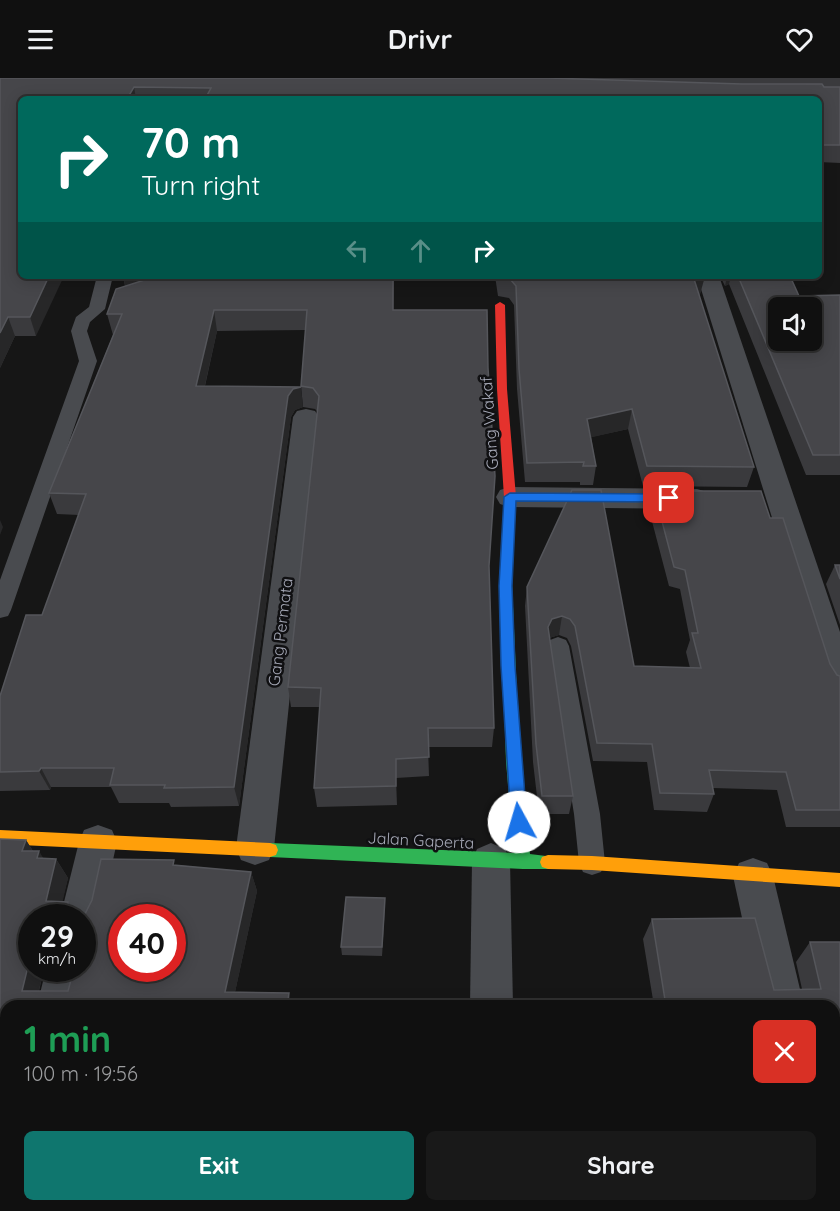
<!DOCTYPE html>
<html lang="en">
<head>
<meta charset="utf-8">
<style>
  body { margin:0; font-family:Quicksand,sans-serif; background:#191919; color:#f1f3f6; height:100vh; display:flex; flex-direction:column; font-size:22px; white-space:nowrap }
  * { box-sizing:border-box; margin:0 }
  p { font-size:20px; color:#9c9d9f }
  .icon { flex:none; width:33px; height:33px; fill:none; stroke:currentColor; stroke-width:2; stroke-linecap:round; stroke-linejoin:round }
  .map { position:relative; flex:1; overflow:hidden }
  .details { position:absolute; left:0px; top:922px; width:840px; height:212px; display:flex; flex-direction:column; background:#101010; border-radius:18px 18px 0 0; box-shadow:0 3px 15px #0003,0 0 0 2px #303030 }
  .details>* { flex:none }
  .hud { position:absolute; left:18px; top:18px; width:804px; height:183px; border-radius:9px; box-shadow:0 3px 15px #0003,0 0 0 2px #303030; background:#00695c; color:#fff; overflow:hidden }
  .tools { position:absolute; left:768px; top:219px; display:grid; gap:12px }
  .tools a { display:grid; place-items:center; width:54px; height:54px; border-radius:9px; background:#101010; box-shadow:0 3px 15px #0003,0 0 0 2px #303030; font-size:30px }
  .speed { position:absolute; left:18px; top:826px; display:flex; gap:12px; font-size:30px; font-weight:700; text-align:center }
  .speed>* { display:grid; place-content:center; width:78px; height:78px; border-radius:50%; background:#101010; box-shadow:0 3px 15px #0003,0 0 0 2px #303030; line-height:1 }
  .speed small { font-size:15px; font-weight:400 }
  .speed .limit { border:9px solid #d22; background:#fff; color:#111 }
  .pin { position:absolute; display:grid; place-items:center; width:51px; height:51px; color:#fff; margin:-26px; border-radius:12px; box-shadow:0 3px 9px #0006 }
  .me { position:absolute; width:66px; margin:-33px; rotate:354deg; stroke-linejoin:round; filter:drop-shadow(0 0 4px #0008) }
  .turn { display:flex; align-items:center; gap:21px; height:126px; padding:0 24px; font-size:27px }
  .turn .icon { width:78px; height:78px; stroke-width:2.5 }
  .turn b { display:block; font-size:42px; line-height:51px }
  .lanes { display:flex; align-items:center; height:57px; padding:0 24px; background:#0003; justify-content:center; gap:30px; direction:ltr }
  .lanes .off { opacity:.35 }
  .round { display:grid; place-items:center; flex:none; width:63px; height:63px; border-radius:9px; background:#191919 }
  .headline { display:flex; align-items:center; justify-content:space-between; height:102px; padding:0 24px }
  h1 { font-size:36px; font-weight:800; line-height:45px; color:#1e9e55 }
  .action { display:flex; gap:12px; margin-top:auto; padding:12px 24px }
  .action a { flex:1; height:69px; border-radius:9px; background:#0f766e; color:#fff; font-size:24px; font-weight:800; line-height:69px; text-align:center }
  .action a+a { background:#191919; color:#f1f3f6 }
  header { display:flex; justify-content:space-between; align-items:center; height:78px; padding:0 24px; background:#101010; font-size:27px; font-weight:800 }
  .map>svg:first-child { display:block }
  .lines { fill:none; stroke-linecap:round; stroke-linejoin:round }
  .lane { fill:#494b4f; fill-rule:evenodd }
  .street { fill:#494b4f; fill-rule:evenodd }
  .fast { fill:#30b455; fill-rule:evenodd }
  .slow { fill:#ff9f0a; fill-rule:evenodd }
  .jam { fill:#e5322d; fill-rule:evenodd }
  .wall { fill:#3a3a3d; fill-rule:evenodd }
  .shaded-wall { fill:#272728 }
  .building { fill:#46464a; stroke:#55565b; stroke-width:1.5; fill-rule:evenodd }
  .route { fill:#1a73e8; stroke:#114b97; stroke-width:1.5 }
  .labels { text-anchor:middle; dominant-baseline:central; stroke-width:5; stroke-linejoin:round; paint-order:stroke }
  .street-label { font-size:16px; fill:#a6a9b7; stroke:#101012 }
</style>
</head>
<body>
<header><svg class="icon" aria-label="menu" viewBox="0 0 24 24"><path d="M4 6h16M4 12h16M4 18h16"/></svg>Drivr<svg class="icon" aria-label="heart" viewBox="0 0 24 24"><path d="M12 20l-8-8c-3-5 5-10 8-4 3-6 11-1 8 4z"/></svg></header>
<div class="map">
<svg width="840" height="1133" viewBox="0 0 840 1133">
  <rect width="100%" height="100%" fill="#161616"/>
  <g class="lines">
    <g class="lane">
      <path d="M 97,198 L 113,198 L 105,231 L 90,244 L 87,253 L 97,283 L 11,532 L 8,538 L 0,540 L 0,502 L 79,283 L 71,253 L 76,239 L 89,229 Z"/>
      <path d="M 558,559 L 566,562 L 569,568 L 600,736 L 605,785 L 601,794 L 592,797 L 583,794 L 579,785 L 574,736 L 547,568 L 550,562 Z"/>
    </g>
    <g class="street">
      <path d="M 697,198 L 719,198 L 840,554 L 840,617 L 828,614 L 823,604 Z"/>
      <path d="M 306,331 L 315,333 L 319,339 L 274,770 L 269,782 L 255,787 L 241,782 L 236,770 L 293,339 L 297,333 Z"/>
      <path d="M 510,409 L 697,411 L 707,414 L 711,421 L 707,428 L 697,431 L 510,429 L 500,426 L 496,419 L 500,412 Z"/>
      <path d="M 98,747 L 112,752 L 117,764 L 100,840 L 94,854 L 82,858 L 82,840 L 60,840 L 79,764 L 84,752 Z"/>
      <path d="M 491,765 L 505,771 L 510,783 L 513,928 L 470,928 L 472,783 L 477,771 Z"/>
      <path d="M 753,780 L 767,785 L 773,798 L 804,928 L 761,928 L 733,798 L 739,785 Z"/>
      <path d="M 82,878 L 88,891 L 79,928 L 37,928 L 46,891 L 82,891 Z"/>
      <path d="M 6,1105 L 6,1128 L 34,1128 L 33,1133 L 0,1133 L 0,1108 Z"/>
      <rect x="471" y="1128" width="48" height="5"/>
    </g>
    <path class="fast" d="M 506,501 L 512,506 L 520,684 L 530,776 L 554,779 L 556,784 L 554,789 L 548,791 L 523,791 L 270,779 L 264,777 L 262,772 L 264,767 L 270,765 L 514,775 L 506,684 L 500,506 Z"/>
    <g class="slow">
      <path d="M 0,752 L 270,765 L 276,767 L 278,772 L 276,777 L 270,779 L 0,766 Z"/>
      <path d="M 548,777 L 592,778 L 840,795 L 840,809 L 592,792 L 548,791 L 542,789 L 540,784 L 542,779 Z"/>
    </g>
    <path class="jam" d="M 500,224 L 505,227 L 507,311 L 516,419 L 512,506 L 506,511 L 500,506 L 504,419 L 497,311 L 495,227 Z"/>
  </g>
  <g class="wall">
    <path d="M 0,0 L 840,0 L 840,85 L 819,84 L 819,21 L 21,21 L 36,258 L 15,258 L 0,290 Z"/>
    <path d="M 123,198 L 394,198 L 393,232 L 489,488 L 494,650 L 492,669 L 428,669 L 429,698 L 396,700 L 397,727 L 317,729 L 314,710 L 320,629 L 291,629 L 288,609 L 318,334 L 315,331 L 303,329 L 301,308 L 306,252 L 217,253 L 205,308 L 303,329 L 295,332 L 291,339 L 239,728 L 171,729 L 169,725 L 119,725 L 111,709 L 51,709 L 50,712 L 0,713 L 0,618 L 42,537 L 79,437 L 57,436 L 49,415 L 113,257 L 107,236 L 125,208 Z"/>
    <path d="M 495,198 L 705,198 L 700,216 L 699,217 L 754,389 L 747,409 L 643,408 L 628,351 L 591,359 L 596,388 L 593,407 L 580,407 L 580,404 L 525,404 L 517,311 L 514,227 L 509,220 L 498,218 Z"/>
    <path d="M 720,198 L 790,198 L 799,218 L 840,217 L 840,397 L 806,397 L 729,206 L 725,208 Z"/>
    <path d="M 654,413 L 770,440 L 830,586 L 837,597 L 840,598 L 840,749 L 786,749 L 777,712 L 713,710 L 714,716 L 707,734 L 654,732 L 647,684 L 593,683 L 571,568 L 567,560 L 559,557 L 549,560 L 573,718 L 569,736 L 539,736 L 533,684 L 525,528 L 527,509 L 634,588 L 690,590 L 686,574 L 690,562 L 680,511 L 669,508 L 649,432 Z"/>
    <path d="M 835,487 L 840,487 L 840,547 L 826,506 Z"/>
    <path d="M 0,761 L 26,762 L 33,773 L 44,781 L 56,781 L 68,800 L 62,823 L 68,824 L 78,839 L 85,836 L 177,787 L 251,794 L 257,813 L 235,914 L 6,928 L 6,1117 L 0,1113 ZM 32,840 L 82,840 L 82,891 L 68,913 L 39,913 L 44,891 L 32,891 Z"/>
    <path d="M 385,820 L 385,828 L 382,878 L 342,877 L 341,869 Z"/>
    <path d="M 652,841 L 774,912 L 802,911 L 796,884 L 810,864 L 840,864 L 840,1120 L 836,1123 L 840,1133 L 540,1133 L 521,1132 L 520,1128 L 834,1128 L 834,928 L 654,928 L 643,861 Z"/>
  </g>
  <g class="shaded-wall">
    <path d="M 134,9 L 136,21 L 127,21 Z"/>
    <path d="M 49,198 L 64,198 L 36,258 L 30,239 Z"/>
    <path d="M 123,198 L 171,198 L 127,215 Z"/>
    <path d="M 702,198 L 705,198 L 700,216 L 689,220 L 694,201 Z"/>
    <path d="M 727,198 L 731,198 L 729,206 L 725,208 Z"/>
    <path d="M 214,232 L 217,253 L 200,329 L 196,308 Z"/>
    <path d="M 8,239 L 15,258 L 0,290 L 0,255 Z"/>
    <path d="M 301,309 L 303,329 L 295,332 L 291,339 L 239,728 L 234,709 L 288,318 L 293,311 Z"/>
    <path d="M 632,331 L 628,351 L 584,361 L 587,341 Z"/>
    <path d="M 0,442 L 3,449 L 0,457 Z"/>
    <path d="M 562,538 L 559,557 L 549,560 L 548,549 L 552,541 Z"/>
    <path d="M 41,690 L 51,709 L 50,712 L 39,693 Z"/>
    <path d="M 26,762 L 37,780 L 39,773 L 51,793 L 22,773 Z"/>
    <path d="M 56,781 L 68,800 L 59,840 L 46,823 Z"/>
    <path d="M 251,794 L 257,813 L 232,928 L 225,914 Z"/>
    <path d="M 385,820 L 385,828 L 382,878 L 382,869 Z"/>
    <path d="M 68,824 L 78,840 L 69,840 Z"/>
    <path d="M 32,872 L 32,891 L 44,891 L 35,928 L 22,913 Z"/>
    <path d="M 289,915 L 292,928 L 287,928 Z"/>
    <path d="M 275,1128 L 282,1128 L 281,1133 L 275,1133 Z"/>
  </g>
  <g class="building">
    <path d="M 0,0 L 548,0 L 742,6 L 822,6 L 824,9 L 840,9 L 840,67 L 819,67 L 819,21 L 205,21 L 211,10 L 134,9 L 127,21 L 21,21 L 21,198 L 49,198 L 30,239 L 8,239 L 0,255 Z"/>
    <path d="M 157,198 L 393,198 L 393,232 L 487,232 L 488,290 L 495,398 L 489,488 L 494,650 L 428,650 L 429,679 L 396,681 L 396,708 L 314,710 L 321,610 L 288,609 L 319,318 L 313,310 L 301,308 L 307,232 L 214,232 L 196,308 L 301,309 L 293,311 L 288,318 L 234,709 L 164,710 L 165,707 L 110,707 L 114,690 L 41,690 L 39,693 L 0,694 L 0,618 L 26,537 L 42,537 L 86,416 L 49,415 L 122,236 L 107,236 L 116,211 Z"/>
    <path d="M 499,198 L 702,198 L 694,201 L 754,389 L 647,388 L 632,331 L 587,341 L 596,388 L 583,388 L 584,384 L 527,385 L 519,291 L 516,208 L 510,201 L 499,199 Z"/>
    <path d="M 738,198 L 790,198 L 799,218 L 840,217 L 840,377 L 813,377 ZM 778,230 L 812,230 L 812,262 L 778,262 Z"/>
    <path d="M 572,412 L 601,412 L 634,588 L 701,590 L 692,555 L 698,555 L 685,492 L 674,489 L 654,413 L 761,413 L 770,440 L 783,440 L 830,586 L 837,597 L 840,598 L 840,732 L 796,732 L 786,694 L 709,692 L 714,716 L 660,715 L 652,666 L 597,665 L 575,548 L 570,541 L 562,538 L 552,541 L 548,549 L 573,718 L 542,718 L 536,666 L 527,509 Z"/>
    <path d="M 835,487 L 840,487 L 840,501 Z"/>
    <path d="M 0,761 L 26,762 L 22,773 L 39,773 L 37,780 L 56,781 L 46,823 L 68,824 L 69,840 L 32,840 L 32,872 L 22,913 L 68,913 L 74,891 L 82,891 L 82,840 L 76,840 L 85,836 L 92,822 L 101,781 L 174,782 L 173,787 L 251,794 L 225,914 L 289,915 L 287,928 L 6,928 L 6,1107 L 0,1107 ZM 122,840 L 172,840 L 172,891 L 122,891 Z"/>
    <path d="M 346,819 L 385,820 L 382,869 L 341,869 Z"/>
    <path d="M 755,840 L 774,912 L 821,911 L 810,864 L 840,864 L 840,1113 L 834,1113 L 834,928 L 666,928 L 652,841 Z"/>
    <path d="M 834,1123 L 840,1123 L 840,1133 L 546,1133 L 545,1128 L 834,1128 Z"/>
    <path d="M 50,1128 L 275,1128 L 275,1133 L 49,1133 Z"/>
  </g>
  <path class="route" d="M 510,415 L 669,416 L 675,420 L 669,424 L 516,423 L 512,508 L 515,588 L 527,744 L 525,749 L 519,751 L 513,749 L 511,744 L 501,588 L 499,508 L 504,419 Z"/>
  <g class="labels">
    <g class="street-label">
      <text transform="translate(489 345) rotate(-94)">Gang Wakaf</text>
      <text transform="translate(280 554) rotate(-83)">Gang Permata</text>
      <text transform="translate(421 762) rotate(3)">Jalan Gaperta</text>
    </g>
  </g>
</svg>
<div class="tools">
<a><svg class="icon" aria-label="sound" viewBox="0 0 24 24"><path d="M4 9h4l5-4v14l-5-4H4zM17 9q2 3 0 6"/></svg></a>
</div>
<div class="speed"><div>29<small>km/h</small></div><div class="limit">40</div></div>
<div class="pin" style="left:669px;top:420px;background:#d93025"><svg class="icon" aria-label="arrive" viewBox="0 0 24 24"><path d="M6 21V4h12l-3 4 3 4H6"/></svg></div>
<svg class="me" style="left:519px;top:744px" viewBox="-20 -20 40 40"><circle r="19" fill="#fff"/><path d="M0-13L10 11 0 6-10 11z" fill="#1a73e8"/></svg>
<div class="hud">
<div class="turn"><svg class="icon" aria-label="right" viewBox="0 0 24 24"><path d="M7 20v-9h11M14 6l5 5-5 5"/></svg><div><b>70 m</b>Turn right</div></div>
<div class="lanes"><svg class="icon off" aria-label="left" viewBox="0 0 24 24"><path d="M17 20v-9H6M10 6l-5 5 5 5"/></svg><svg class="icon off" aria-label="ahead" viewBox="0 0 24 24"><path d="M12 20V5M6 11l6-6 6 6"/></svg><svg class="icon" aria-label="right" viewBox="0 0 24 24"><path d="M7 20v-9h11M14 6l5 5-5 5"/></svg></div>
</div>
<section class="details">
<div class="headline"><div><h1>1 min</h1><p>100 m · 19:56</p></div><a class="round" style="background:#d93025;color:#fff"><svg class="icon" aria-label="close" viewBox="0 0 24 24"><path d="M6 6l12 12M18 6L6 18"/></svg></a></div>
<div class="action"><a>Exit</a><a>Share</a></div>
</section>
</div>
</body>
</html>
